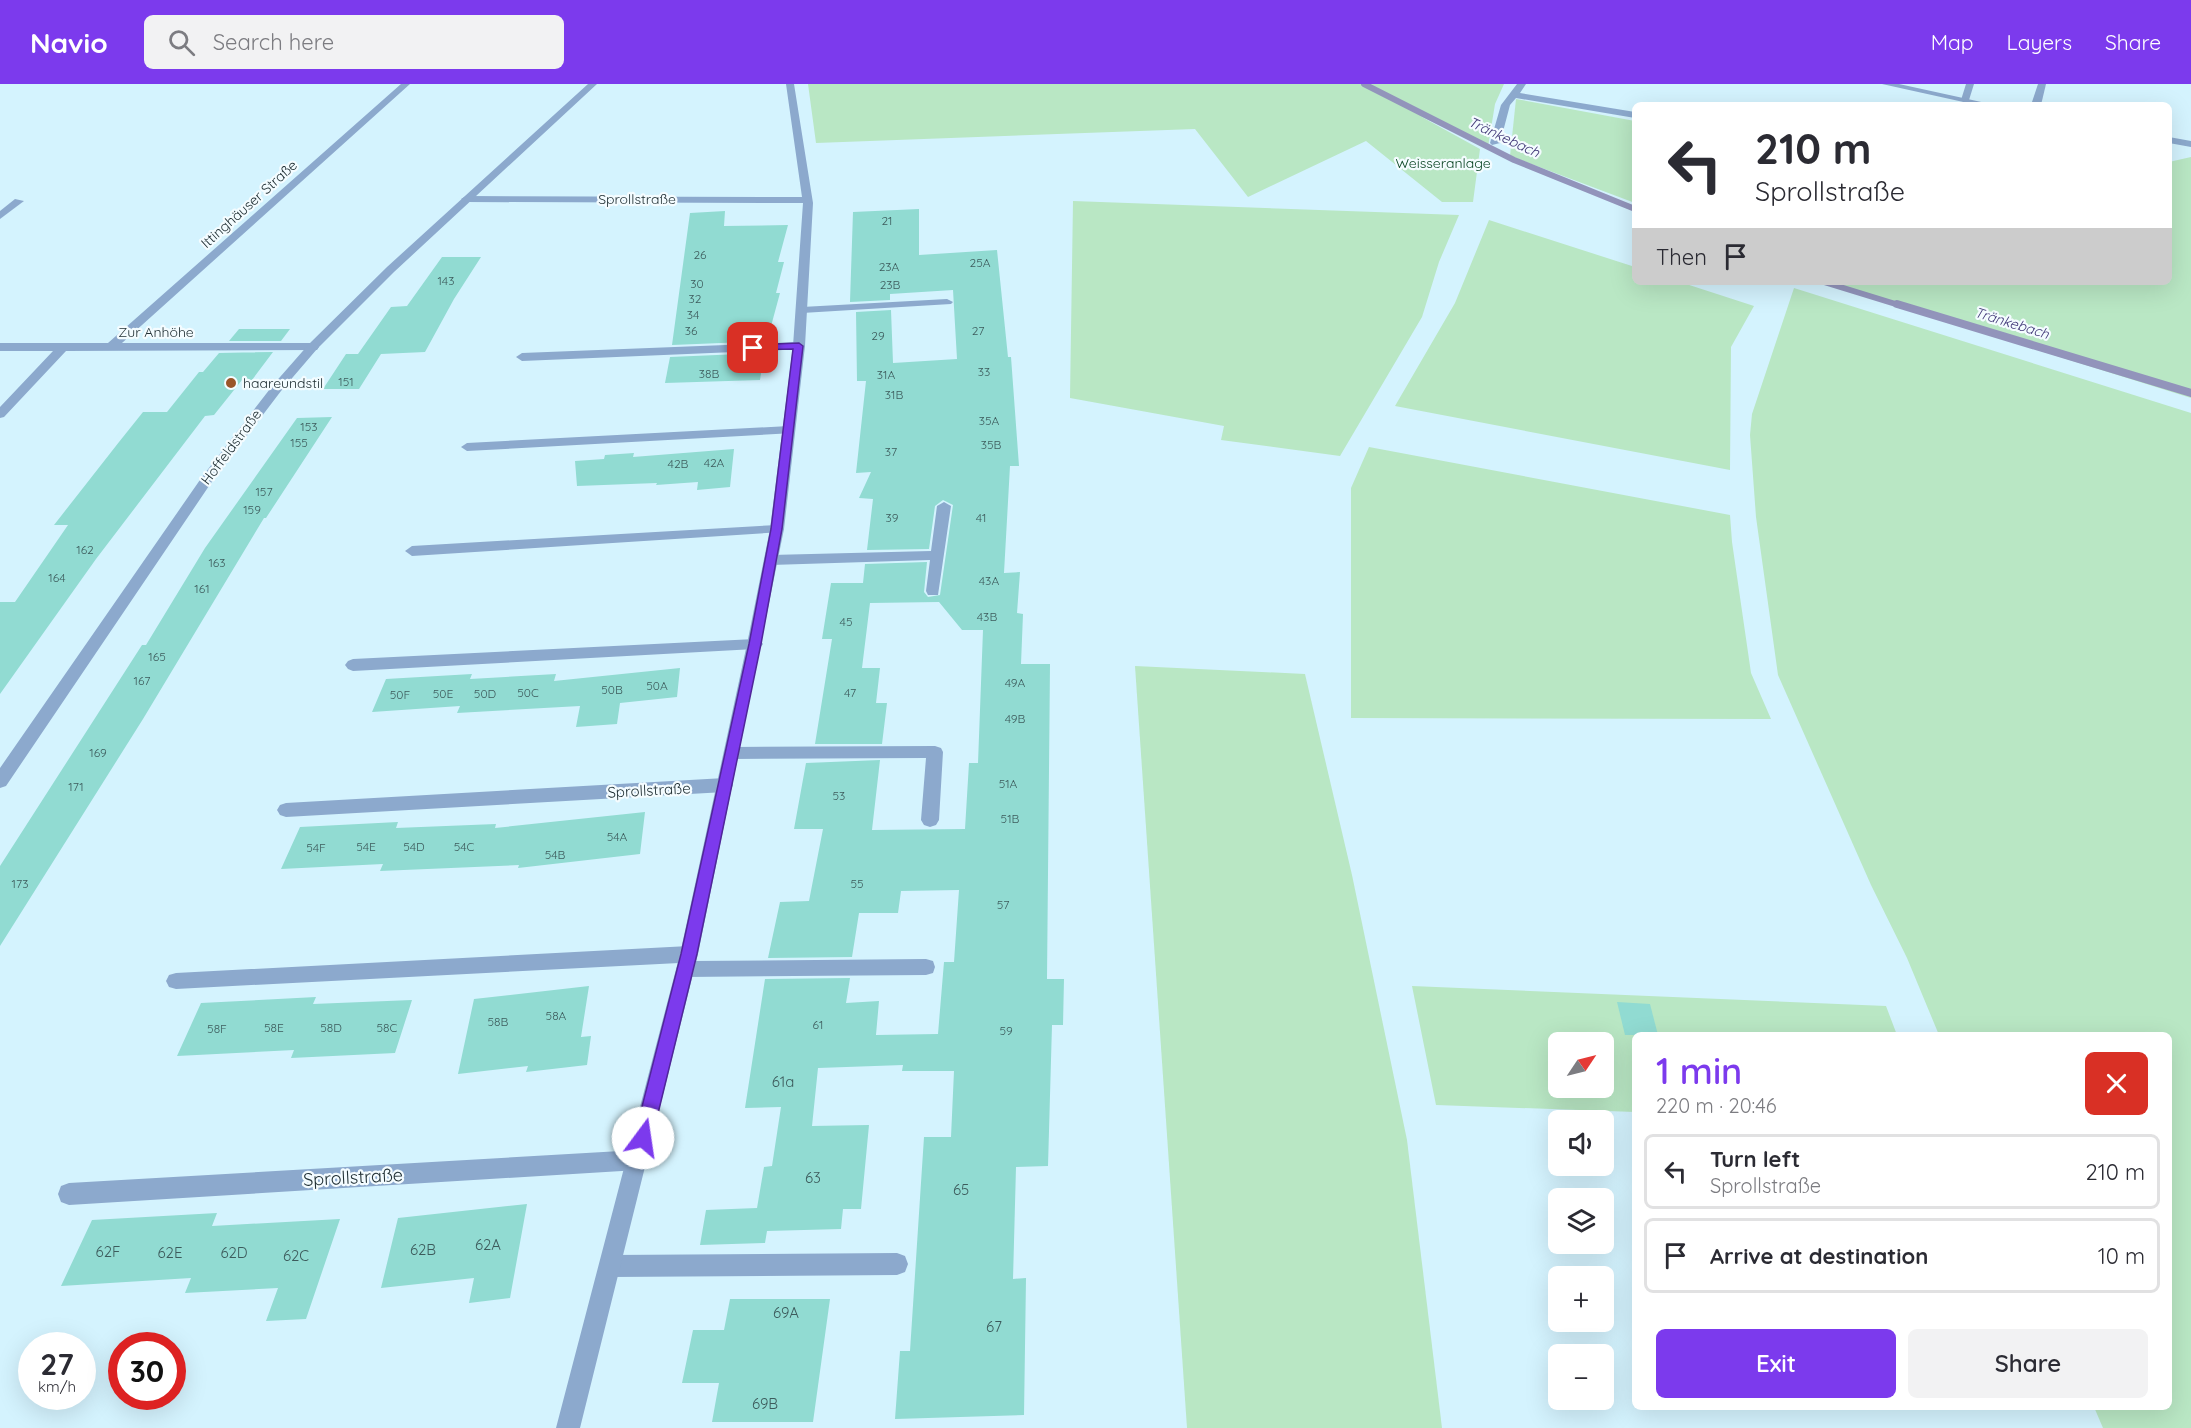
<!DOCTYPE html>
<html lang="en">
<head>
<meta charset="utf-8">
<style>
  body { margin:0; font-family:Quicksand,sans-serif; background:#f2f2f3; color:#2b2b33; height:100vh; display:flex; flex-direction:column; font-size:22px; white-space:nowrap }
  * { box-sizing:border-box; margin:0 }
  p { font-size:20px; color:#7c7c81 }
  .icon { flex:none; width:33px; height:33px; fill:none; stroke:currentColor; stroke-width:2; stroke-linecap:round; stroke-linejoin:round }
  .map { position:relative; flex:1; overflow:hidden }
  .side { position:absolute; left:1632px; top:948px; width:540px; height:378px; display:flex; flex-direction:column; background:#fff; border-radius:9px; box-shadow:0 6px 24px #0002 }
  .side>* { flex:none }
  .top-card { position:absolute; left:1632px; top:18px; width:540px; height:183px; border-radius:9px; box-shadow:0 6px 24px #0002; background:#fff; color:#2b2b33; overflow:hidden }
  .needle { width:39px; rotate:55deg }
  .controls { position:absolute; left:1548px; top:948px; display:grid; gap:12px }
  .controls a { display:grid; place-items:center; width:66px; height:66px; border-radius:9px; background:#fff; box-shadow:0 6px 24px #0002; font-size:30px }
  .speed { position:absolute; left:18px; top:1248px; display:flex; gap:12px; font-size:30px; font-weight:700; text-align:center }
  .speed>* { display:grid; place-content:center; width:78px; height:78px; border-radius:50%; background:#fff; box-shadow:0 6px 24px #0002; line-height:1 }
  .speed small { font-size:15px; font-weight:400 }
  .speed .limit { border:9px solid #d22; background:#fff; color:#111 }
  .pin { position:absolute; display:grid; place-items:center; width:51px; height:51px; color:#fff; margin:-26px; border-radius:12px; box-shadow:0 3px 9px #0006 }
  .me { position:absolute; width:66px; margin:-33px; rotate:14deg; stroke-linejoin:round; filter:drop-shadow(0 0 4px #0008) }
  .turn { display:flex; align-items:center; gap:21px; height:126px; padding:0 24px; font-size:27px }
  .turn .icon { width:78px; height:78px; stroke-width:2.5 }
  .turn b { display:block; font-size:42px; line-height:51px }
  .then { display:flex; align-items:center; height:57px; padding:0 24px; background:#0003; gap:12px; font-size:22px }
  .round { display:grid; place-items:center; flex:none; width:63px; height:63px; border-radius:9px; background:#f2f2f3 }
  .overview { display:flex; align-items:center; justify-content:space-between; height:102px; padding:0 24px }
  h1 { font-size:36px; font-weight:600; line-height:45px; color:#7c3aed }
  .button { display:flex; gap:12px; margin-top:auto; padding:12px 24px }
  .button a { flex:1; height:69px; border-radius:9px; background:#7c3aed; color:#fff; font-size:24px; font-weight:600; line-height:69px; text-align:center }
  .button a+a { background:#f2f2f3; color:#2b2b33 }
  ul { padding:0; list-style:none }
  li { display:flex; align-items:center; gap:18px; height:75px; margin:0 12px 9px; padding:0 12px; border:3px solid #e1e1e2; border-radius:9px }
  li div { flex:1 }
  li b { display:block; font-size:22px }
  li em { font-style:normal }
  header { display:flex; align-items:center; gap:36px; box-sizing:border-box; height:84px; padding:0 30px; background:#7c3aed; color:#fff }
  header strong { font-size:28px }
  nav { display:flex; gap:33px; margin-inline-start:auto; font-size:21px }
  .search { width:420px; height:54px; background:#f2f2f3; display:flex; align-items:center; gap:15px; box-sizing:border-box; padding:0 21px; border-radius:9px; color:#7c7c81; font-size:22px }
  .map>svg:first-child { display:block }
  .green { fill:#b9e7c4; fill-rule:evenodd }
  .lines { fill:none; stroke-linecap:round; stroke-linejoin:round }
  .stream-far1 { stroke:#9294bb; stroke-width:6 }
  .stream { stroke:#9294bb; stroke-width:8 }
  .building { fill:#91dbd2 }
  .service { fill:#8ca9cd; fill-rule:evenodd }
  .minor { fill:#8ca9cd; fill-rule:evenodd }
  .tertiary { fill:#8ca9cd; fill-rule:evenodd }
  .route { fill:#7c3aed; stroke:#51269a; stroke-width:1.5 }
  .poi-dot { fill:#9a5529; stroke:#f4fcff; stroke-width:2 }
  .labels { text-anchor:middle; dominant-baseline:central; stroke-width:4.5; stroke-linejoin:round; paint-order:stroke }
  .number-label { font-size:12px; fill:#3d5b5c }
  .far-water-label { font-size:14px; font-style:italic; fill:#403777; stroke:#f4fcff }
  .far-park-label { font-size:14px; fill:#003e1b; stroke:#f4fcff }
  .far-street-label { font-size:14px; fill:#213035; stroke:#f4fcff }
  .far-poi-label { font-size:14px; fill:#213035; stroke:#f4fcff; text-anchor:start }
  .street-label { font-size:15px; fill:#213035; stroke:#f4fcff }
  .near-number-label { font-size:15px; fill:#3d5b5c }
  .near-street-label { font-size:18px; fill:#213035; stroke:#f4fcff }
</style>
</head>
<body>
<header>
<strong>Navio</strong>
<div class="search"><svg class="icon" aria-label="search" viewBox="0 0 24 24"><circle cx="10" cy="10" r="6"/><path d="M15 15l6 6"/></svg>Search here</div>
<nav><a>Map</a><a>Layers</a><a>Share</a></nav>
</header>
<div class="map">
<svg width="2191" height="1344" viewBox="0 0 2191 1344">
  <rect width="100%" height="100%" fill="#d4f3fe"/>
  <g class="green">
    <path d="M 808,0 L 1504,0 L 1495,20 L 1488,63 L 1420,32 L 1480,65 L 1473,118 L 1442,118 L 1366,57 L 1248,113 L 1195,45 L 816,59 Z"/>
    <path d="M 1516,15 L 1635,37 L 1635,119 L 1510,72 Z"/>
    <path d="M 2191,73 L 2191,314 L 1820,198 L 2169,198 L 2169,78 Z"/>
    <path d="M 1073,117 L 1459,131 L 1439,178 L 1422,233 L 1340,372 L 1221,356 L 1224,342 L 1070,314 Z"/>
    <path d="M 1489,136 L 1635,183 L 1635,198 L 1680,198 L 1754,222 L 1731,263 L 1730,386 L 1395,322 L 1455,219 Z"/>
    <path d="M 1794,204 L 2191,329 L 2191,1344 L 2103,1344 L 2094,1323 L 2169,1323 L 2169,951 L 1939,951 L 1907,874 L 1871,801 L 1778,591 L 1756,433 L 1750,351 L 1752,330 Z"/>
    <path d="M 1369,363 L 1730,431 L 1732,458 L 1751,589 L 1771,635 L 1351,634 L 1351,404 Z"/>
    <path d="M 1135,582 L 1305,590 L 1352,791 L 1407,1056 L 1442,1344 L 1187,1344 Z"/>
    <path d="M 1412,902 L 1886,922 L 1897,951 L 1635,951 L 1635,1028 L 1436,1021 ZM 1558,958 L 1604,958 L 1604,1004 L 1558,1004 Z"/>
  </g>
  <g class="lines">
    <g class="stream-far1">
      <path d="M 1364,0 L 1514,76 L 1635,125"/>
      <path d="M 1824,198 L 1902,222"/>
    </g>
    <path class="stream" d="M 1897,220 L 2191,309"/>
  </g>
  <g class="building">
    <path d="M 919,125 L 919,171 L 997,166 L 1008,273 L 1011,273 L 1019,382 L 1010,382 L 1004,489 L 1020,488 L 1017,529 L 1023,530 L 1021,580 L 1050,580 L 1047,895 L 1064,895 L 1063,941 L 1052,941 L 1048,1082 L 1016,1083 L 1013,1195 L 1026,1194 L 1024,1331 L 895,1335 L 900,1267 L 910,1267 L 924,1053 L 951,1053 L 954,987 L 902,987 L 903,981 L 818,984 L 812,1042 L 869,1041 L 861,1125 L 843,1125 L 841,1145 L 767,1147 L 765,1159 L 700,1161 L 706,1126 L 757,1124 L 764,1083 L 772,1082 L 781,1023 L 745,1024 L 765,895 L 850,894 L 846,919 L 879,917 L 876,951 L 938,950 L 944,878 L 954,878 L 959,806 L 901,807 L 898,829 L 859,829 L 852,873 L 768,874 L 780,818 L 809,817 L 823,745 L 794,745 L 806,679 L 880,676 L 872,746 L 965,745 L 969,679 L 978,679 L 983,546 L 962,546 L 939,518 L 870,519 L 862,584 L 880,584 L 876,619 L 887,619 L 882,660 L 815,660 L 832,555 L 822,555 L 831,499 L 863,499 L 865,480 L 927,478 L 924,508 L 928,513 L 940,511 L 953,421 L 943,416 L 935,422 L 929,465 L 867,466 L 873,415 L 859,414 L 871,388 L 856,389 L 866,297 L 857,297 L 856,228 L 891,226 L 893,279 L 957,275 L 953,206 L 890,210 L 890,216 L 850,218 L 853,128 Z"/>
    <path d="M 725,127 L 724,142 L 788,141 L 778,178 L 784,178 L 776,209 L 780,209 L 767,257 L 672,261 L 690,129 Z"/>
    <path d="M 442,173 L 481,173 L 454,215 L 425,268 L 381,270 L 359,305 L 323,305 L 346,270 L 358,270 L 391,223 L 407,222 Z"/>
    <path d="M 239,245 L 290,245 L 281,257 L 229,257 Z"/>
    <path d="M 273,268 L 252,296 L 242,296 L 214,331 L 205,332 L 96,475 L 0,610 L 0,518 L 15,518 L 68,441 L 54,441 L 119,358 L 143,328 L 167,328 L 199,288 L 203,288 L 219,269 Z"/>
    <path d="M 764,269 L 760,296 L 665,299 L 670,273 Z"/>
    <path d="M 332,333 L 266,434 L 264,434 L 143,635 L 0,862 L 0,782 L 142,561 L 146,561 L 205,464 L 297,334 Z"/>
    <path d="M 734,365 L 730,403 L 697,406 L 698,398 L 656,401 L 657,399 L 577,402 L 575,377 L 604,375 L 605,371 L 634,369 L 633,373 Z"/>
    <path d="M 680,584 L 677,613 L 620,619 L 617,640 L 576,643 L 580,622 L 457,629 L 460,622 L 372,628 L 386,595 L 472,590 L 470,595 L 556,590 L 554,597 Z"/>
    <path d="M 645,728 L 640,770 L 518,784 L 519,781 L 380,787 L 383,780 L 281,785 L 300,743 L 398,738 L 396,744 L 496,740 L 495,744 Z"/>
    <path d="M 589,902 L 581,953 L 591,952 L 587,981 L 526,988 L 528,982 L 458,990 L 474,915 Z"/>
    <path d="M 316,913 L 313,920 L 412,916 L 395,969 L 291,974 L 294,966 L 177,972 L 201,919 Z"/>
    <path d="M 1617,918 L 1650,920 L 1658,951 L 1625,951 Z"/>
    <path d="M 527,1120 L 510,1214 L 469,1219 L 474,1194 L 381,1204 L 398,1134 Z"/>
    <path d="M 217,1129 L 212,1142 L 340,1135 L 306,1235 L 266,1237 L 278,1204 L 185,1209 L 191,1194 L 61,1202 L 92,1136 Z"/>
    <path d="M 730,1215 L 830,1215 L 813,1338 L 712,1338 L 719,1299 L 682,1299 L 693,1246 L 724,1246 Z"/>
  </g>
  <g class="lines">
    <g class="service">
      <path d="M 1966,0 L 1974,0 L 1969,16 L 1965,19 L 1961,16 Z"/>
      <path d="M 2169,53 L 2191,57 L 2191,63 L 2169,59 Z"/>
      <path d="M 947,215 L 953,218 L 951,220 L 802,229 L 796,226 L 802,223 Z"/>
      <path d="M 799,258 L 805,262 L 803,265 L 522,277 L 516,273 L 522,269 Z"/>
      <path d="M 789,342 L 794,343 L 795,346 L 794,349 L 467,367 L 461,363 L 467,359 Z"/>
      <path d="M 944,418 L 951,422 L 938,511 L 928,511 L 926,507 L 930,476 L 771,481 L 764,476 L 771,471 L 931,467 L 937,422 Z"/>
      <path d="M 777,441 L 784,445 L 782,448 L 412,472 L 405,467 L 412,462 Z"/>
      <path d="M 755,555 L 760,556 L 763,560 L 760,564 L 755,565 L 353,587 L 348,585 L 345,581 L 348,577 L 353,575 Z"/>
      <path d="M 935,662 L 941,664 L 943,668 L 939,736 L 936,741 L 930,743 L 924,741 L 921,736 L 926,674 L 732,675 L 726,673 L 724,669 L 726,665 L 732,663 Z"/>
      <path d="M 725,694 L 731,696 L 733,701 L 731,706 L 725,708 L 286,733 L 280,731 L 277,726 L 280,721 L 286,719 Z"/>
      <path d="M 689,862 L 696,864 L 698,870 L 693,877 L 926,875 L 933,877 L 935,883 L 933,889 L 926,891 L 685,893 L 678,891 L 676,885 L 679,879 L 176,905 L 169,903 L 166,897 L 169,891 L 176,889 Z"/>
      <path d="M 638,1066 L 645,1069 L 649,1076 L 645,1083 L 638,1086 L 69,1121 L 61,1118 L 58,1110 L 61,1102 L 69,1099 Z"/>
      <path d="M 897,1169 L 905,1172 L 908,1180 L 905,1188 L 897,1191 L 611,1193 L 603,1190 L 600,1182 L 603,1174 L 611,1171 Z"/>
    </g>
    <g class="minor">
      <path d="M 401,0 L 410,0 L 122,259 L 313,259 L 319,263 L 317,266 L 66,267 L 4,333 L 0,334 L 0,323 L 53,267 L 0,267 L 0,259 L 108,259 Z"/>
      <path d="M 786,0 L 794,0 L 813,119 L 805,262 L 784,445 L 698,870 L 580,1344 L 556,1344 L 680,870 L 747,560 L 770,445 L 793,262 L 803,119 L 466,118 L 461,115 L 466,112 L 802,113 Z"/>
      <path d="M 1517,0 L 1526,0 L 1520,9 L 1635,28 L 1635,34 L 1516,14 L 1510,21 L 1500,59 L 1492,61 L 1490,59 L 1501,21 Z"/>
      <path d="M 1882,0 L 1899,0 L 1995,21 L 1977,21 Z"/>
      <path d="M 2038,0 L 2046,0 L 2041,21 L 2031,21 Z"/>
      <path d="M 15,115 L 24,117 L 0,135 L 0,127 Z"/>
    </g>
    <path class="tertiary" d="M 588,0 L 597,0 L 394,188 L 317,265 L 281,307 L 211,399 L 6,702 L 0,704 L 0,684 L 202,393 L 273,301 L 309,260 L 387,183 Z"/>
  </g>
  <path class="route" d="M 799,259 L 803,262 L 782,445 L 761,560 L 697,870 L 652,1054 L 649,1060 L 643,1063 L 637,1060 L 634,1054 L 681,870 L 749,560 L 771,445 L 793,265 L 753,266 L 748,264 L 753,261 Z"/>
  <circle class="poi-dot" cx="231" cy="299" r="6"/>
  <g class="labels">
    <g class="number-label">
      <text x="887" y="136">21</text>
      <text x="700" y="170">26</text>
      <text x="980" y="178">25A</text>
      <text x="889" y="182">23A</text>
      <text x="446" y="196">143</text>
      <text x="697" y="199">30</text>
      <text x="890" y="200">23B</text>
      <text x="695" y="214">32</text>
      <text x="693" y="230">34</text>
      <text x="691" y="246">36</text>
      <text x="978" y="246">27</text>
      <text x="878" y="251">29</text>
      <text x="984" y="287">33</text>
      <text x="709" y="289">38B</text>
      <text x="886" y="290">31A</text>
      <text x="346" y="297">151</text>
      <text x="894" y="310">31B</text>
      <text x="989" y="336">35A</text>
      <text x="309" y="342">153</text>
      <text x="299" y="358">155</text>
      <text x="991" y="360">35B</text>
      <text x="891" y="367">37</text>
      <text x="714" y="378">42A</text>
      <text x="678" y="379">42B</text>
      <text x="264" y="407">157</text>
      <text x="252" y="425">159</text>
      <text x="892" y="433">39</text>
      <text x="981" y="433">41</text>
      <text x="85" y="465">162</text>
      <text x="217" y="478">163</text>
      <text x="57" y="493">164</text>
      <text x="989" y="496">43A</text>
      <text x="202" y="504">161</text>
      <text x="987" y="532">43B</text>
      <text x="846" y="537">45</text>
      <text x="157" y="572">165</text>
      <text x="142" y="596">167</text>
      <text x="1015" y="598">49A</text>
      <text x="657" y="601">50A</text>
      <text x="612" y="605">50B</text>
      <text x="528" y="608">50C</text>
      <text x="850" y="608">47</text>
      <text x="443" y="609">50E</text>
      <text x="485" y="609">50D</text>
      <text x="400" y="610">50F</text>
      <text x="1015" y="634">49B</text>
      <text x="98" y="668">169</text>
      <text x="1008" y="699">51A</text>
      <text x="76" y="702">171</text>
      <text x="839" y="711">53</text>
      <text x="1010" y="734">51B</text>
      <text x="617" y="752">54A</text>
      <text x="366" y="762">54E</text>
      <text x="414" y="762">54D</text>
      <text x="464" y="762">54C</text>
      <text x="316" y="763">54F</text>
      <text x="555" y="770">54B</text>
      <text x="20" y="799">173</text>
      <text x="857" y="799">55</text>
      <text x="1003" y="820">57</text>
      <text x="556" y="931">58A</text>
      <text x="498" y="937">58B</text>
      <text x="818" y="940">61</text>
      <text x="274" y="943">58E</text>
      <text x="331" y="943">58D</text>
      <text x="387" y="943">58C</text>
      <text x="217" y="944">58F</text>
      <text x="1006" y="946">59</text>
    </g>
    <g class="far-water-label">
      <text transform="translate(1504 53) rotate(25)">Tränkebach</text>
      <text transform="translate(2012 239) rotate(17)">Tränkebach</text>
    </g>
    <g class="far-park-label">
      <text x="1443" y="79">Weisseranlage</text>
    </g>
    <g class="far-street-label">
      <text x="637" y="115">Sprollstraße</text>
      <text transform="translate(249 120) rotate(-42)">Ittinghäuser Straße</text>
      <text x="156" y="248">Zur Anhöhe</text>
      <text transform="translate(231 363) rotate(-53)">Hoffeldstraße</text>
    </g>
    <g class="far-poi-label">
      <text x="243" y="299">haareundstil</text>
    </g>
    <g class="street-label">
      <text transform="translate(649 706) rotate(-3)">Sprollstraße</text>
    </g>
    <g class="near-number-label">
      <text x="783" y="997">61a</text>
      <text x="813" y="1093">63</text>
      <text x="961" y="1105">65</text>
      <text x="488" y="1160">62A</text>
      <text x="423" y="1165">62B</text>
      <text x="108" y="1167">62F</text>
      <text x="170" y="1168">62E</text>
      <text x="234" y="1168">62D</text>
      <text x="296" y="1171">62C</text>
      <text x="786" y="1228">69A</text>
      <text x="994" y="1242">67</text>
      <text x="765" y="1319">69B</text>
    </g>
    <g class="near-street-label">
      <text transform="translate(353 1093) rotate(-3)">Sprollstraße</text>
    </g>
  </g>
</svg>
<div class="controls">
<a><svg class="needle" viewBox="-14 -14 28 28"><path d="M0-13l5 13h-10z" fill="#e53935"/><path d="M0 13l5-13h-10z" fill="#7c7c81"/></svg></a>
<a><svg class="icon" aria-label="sound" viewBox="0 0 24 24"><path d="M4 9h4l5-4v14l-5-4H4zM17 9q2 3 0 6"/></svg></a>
<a><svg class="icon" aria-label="layers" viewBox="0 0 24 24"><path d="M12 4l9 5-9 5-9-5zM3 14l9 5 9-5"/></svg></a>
<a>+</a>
<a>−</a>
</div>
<div class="speed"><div>27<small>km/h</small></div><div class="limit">30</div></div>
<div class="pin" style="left:753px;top:264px;background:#d93025"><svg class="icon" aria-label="arrive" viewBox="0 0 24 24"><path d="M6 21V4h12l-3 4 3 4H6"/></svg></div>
<svg class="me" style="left:643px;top:1054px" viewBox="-20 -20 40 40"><circle r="19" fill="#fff"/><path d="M0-13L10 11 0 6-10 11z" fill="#7c3aed"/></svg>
<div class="top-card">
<div class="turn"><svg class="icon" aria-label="left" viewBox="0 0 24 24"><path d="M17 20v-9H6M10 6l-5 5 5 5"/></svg><div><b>210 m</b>Sprollstraße</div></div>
<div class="then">Then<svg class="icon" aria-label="arrive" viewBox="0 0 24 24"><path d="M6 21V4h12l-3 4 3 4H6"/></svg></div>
</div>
<section class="side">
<div class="overview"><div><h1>1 min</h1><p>220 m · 20:46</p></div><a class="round" style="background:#d93025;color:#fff"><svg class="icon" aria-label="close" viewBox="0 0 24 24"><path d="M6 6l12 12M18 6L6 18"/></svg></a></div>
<ul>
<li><svg class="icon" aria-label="left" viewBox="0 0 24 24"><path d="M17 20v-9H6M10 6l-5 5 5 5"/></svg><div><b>Turn left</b><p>Sprollstraße</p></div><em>210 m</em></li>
<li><svg class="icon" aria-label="arrive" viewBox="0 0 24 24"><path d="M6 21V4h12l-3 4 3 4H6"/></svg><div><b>Arrive at destination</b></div><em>10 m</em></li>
</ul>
<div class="button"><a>Exit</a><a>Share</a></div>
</section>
</div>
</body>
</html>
